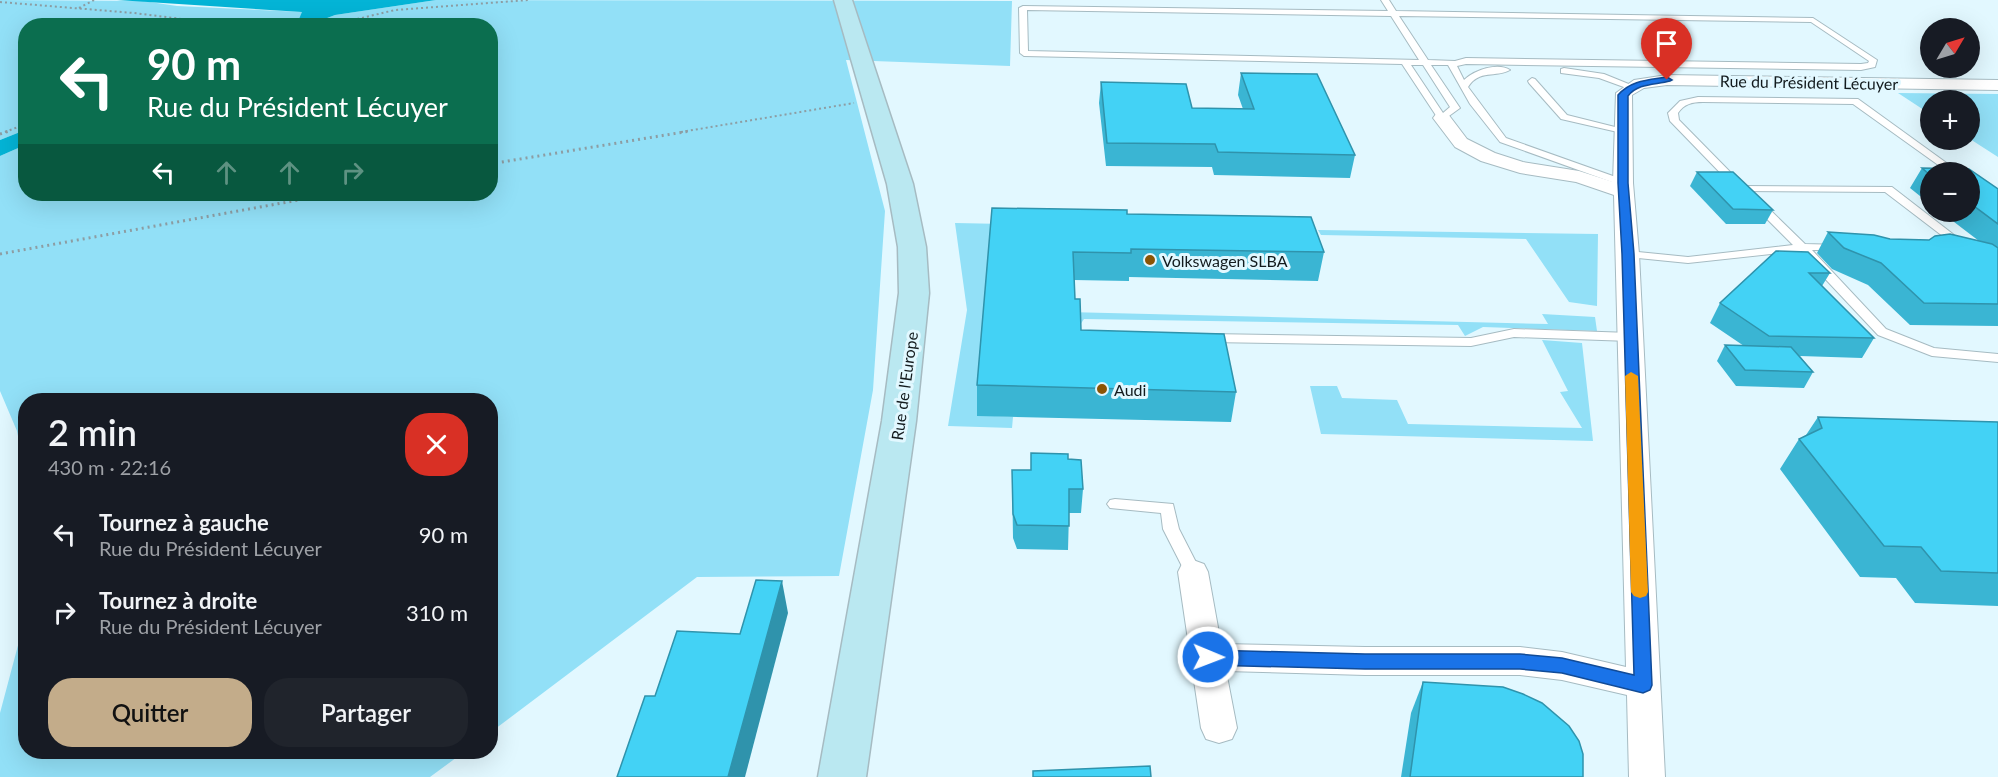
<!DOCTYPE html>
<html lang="fr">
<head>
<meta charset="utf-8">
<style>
  body { margin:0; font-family:Lato,sans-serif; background:#20242c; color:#f1f3f6; height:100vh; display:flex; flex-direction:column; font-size:22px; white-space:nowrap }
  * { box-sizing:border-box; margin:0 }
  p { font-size:20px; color:#9ea1a6 }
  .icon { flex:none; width:33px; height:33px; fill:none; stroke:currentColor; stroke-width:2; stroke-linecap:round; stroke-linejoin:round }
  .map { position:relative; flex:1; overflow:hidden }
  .side { position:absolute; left:18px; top:393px; width:480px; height:366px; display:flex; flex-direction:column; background:#171b24; border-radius:24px; box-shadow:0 6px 24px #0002 }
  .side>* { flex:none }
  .guide { position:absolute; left:18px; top:18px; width:480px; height:183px; border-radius:24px; box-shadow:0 6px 24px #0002; background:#0b6e4f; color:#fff; overflow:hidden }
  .needle { width:39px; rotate:52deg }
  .fabs { position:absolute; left:1920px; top:18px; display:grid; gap:12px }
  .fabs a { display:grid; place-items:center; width:60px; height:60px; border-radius:50%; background:#171b24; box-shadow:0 6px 24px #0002; font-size:30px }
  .pin { position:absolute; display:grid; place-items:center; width:51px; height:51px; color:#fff; margin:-62px -26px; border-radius:50% 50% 50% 0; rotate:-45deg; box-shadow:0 0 6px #0007 }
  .pin .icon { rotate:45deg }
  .me { position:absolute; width:66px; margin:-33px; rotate:91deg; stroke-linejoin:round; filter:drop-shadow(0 0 4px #0008) }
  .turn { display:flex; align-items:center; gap:21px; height:126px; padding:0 30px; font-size:27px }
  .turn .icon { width:78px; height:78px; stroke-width:2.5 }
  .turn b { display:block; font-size:42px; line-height:51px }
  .lanes { display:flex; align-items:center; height:57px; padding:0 30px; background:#0003; justify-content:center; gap:30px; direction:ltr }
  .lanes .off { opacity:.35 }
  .round { display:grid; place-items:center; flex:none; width:63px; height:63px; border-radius:24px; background:#20242c }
  .overview { display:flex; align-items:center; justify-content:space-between; height:102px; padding:0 30px }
  h1 { font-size:36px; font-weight:600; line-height:45px }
  .cta { display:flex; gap:12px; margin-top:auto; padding:12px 30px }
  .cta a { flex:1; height:69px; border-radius:24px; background:#c3ac8a; color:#111; font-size:24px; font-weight:600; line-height:69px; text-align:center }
  .cta a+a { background:#20242c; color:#f1f3f6 }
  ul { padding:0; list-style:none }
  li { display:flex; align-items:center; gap:18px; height:78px; padding:0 30px }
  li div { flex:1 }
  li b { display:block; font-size:22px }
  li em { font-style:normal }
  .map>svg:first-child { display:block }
  .green { fill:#92e0f7 }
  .water { fill:#04b4d6 }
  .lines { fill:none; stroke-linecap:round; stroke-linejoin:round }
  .lane-casing { stroke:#a6bbc2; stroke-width:2 }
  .street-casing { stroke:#a6bbc2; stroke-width:2 }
  .secondary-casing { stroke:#a6bbc2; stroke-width:3 }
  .path-far1 { stroke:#8d9da3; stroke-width:2; stroke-dasharray:2 3; stroke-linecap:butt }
  .path { stroke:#8d9da3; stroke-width:3; stroke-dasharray:2 4; stroke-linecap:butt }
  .lane { fill:#fff; fill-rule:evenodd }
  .street { fill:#fff; fill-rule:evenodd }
  .secondary { fill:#bae8f1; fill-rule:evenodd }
  .wall { fill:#3ab5d3 }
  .shaded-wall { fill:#2f93ac }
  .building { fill:#43d2f5; stroke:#2f93ac; stroke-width:1.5 }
  .route { fill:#1a73e8; stroke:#114b97; stroke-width:1.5 }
  .slow { fill:#f59e0b }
  .poi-dot { fill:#8b5505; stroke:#e2f8ff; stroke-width:2 }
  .labels { text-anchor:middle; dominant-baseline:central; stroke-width:6; stroke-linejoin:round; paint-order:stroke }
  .street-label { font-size:16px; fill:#131b1e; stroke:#e2f8ff }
  .poi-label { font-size:16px; fill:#131b1e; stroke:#e2f8ff; text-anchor:start }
</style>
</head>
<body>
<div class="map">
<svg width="1998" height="777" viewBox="0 0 1998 777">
  <rect width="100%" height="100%" fill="#e2f8ff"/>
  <g class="green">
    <path d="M 0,0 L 143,1 L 177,6 L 303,12 L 299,19 L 284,25 L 26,26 L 25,130 L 0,140 Z"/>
    <path d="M 436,0 L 1012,1 L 1010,66 L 846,60 L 885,211 L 873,390 L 839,576 L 697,577 L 491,732 L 490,400 L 26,400 L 25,471 L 17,431 L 0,391 L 0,156 L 25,145 L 26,194 L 490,194 L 490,26 L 309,25 L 335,15 Z"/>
    <path d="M 1898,93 L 1998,94 L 1998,157 L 1970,139 L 1970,100 L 1930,100 L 1930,114 Z"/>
    <path d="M 955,223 L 1123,226 L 986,310 L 1548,324 L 1542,314 L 1595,317 L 1597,331 L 1483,327 L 1465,336 L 1458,325 L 1084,319 L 1078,328 L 977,415 L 1013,417 L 1012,428 L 948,426 L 967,310 Z"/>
    <path d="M 1318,230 L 1598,234 L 1597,306 L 1569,302 L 1526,239 L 1321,235 Z"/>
    <path d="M 1542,340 L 1582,343 L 1593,441 L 1321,434 L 1310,386 L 1337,386 L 1342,398 L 1397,400 L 1408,424 L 1582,428 L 1560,392 L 1568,391 Z"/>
    <path d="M 25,619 L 26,752 L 464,752 L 430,777 L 0,777 L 0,713 Z"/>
  </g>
  <g class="water">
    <path d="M 117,0 L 436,0 L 335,15 L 309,25 L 284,26 L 299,19 L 302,12 Z"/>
    <path d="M 25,130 L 25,145 L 0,156 L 0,140 Z"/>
  </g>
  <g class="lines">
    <defs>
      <g id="lane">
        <path d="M 1381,0 L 1389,0 L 1396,11 L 1813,18 L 1877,60 L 1875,67 L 1861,70 L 1466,64 L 1457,66 L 1464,80 C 1474,70 1498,62 1510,70 C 1496,78 1479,69 1468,87 L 1506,138 L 1627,181 L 1628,183 L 1623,186 L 1500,142 L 1470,104 L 1448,65 L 1431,65 L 1460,108 L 1442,121 L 1439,120 L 1402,64 L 1024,56 L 1020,53 L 1019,8 L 1023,6 L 1388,11 ZM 1027,10 L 1391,16 L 1419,60 L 1028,51 ZM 1399,16 L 1811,22 L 1869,61 L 1868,63 L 1861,64 L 1466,58 L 1455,61 L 1428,60 ZM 1411,65 L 1423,65 L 1450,107 L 1443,113 Z"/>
        <path d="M 1564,68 L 1604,74 L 1636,87 L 1632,90 L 1599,78 L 1561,73 L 1561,69 Z"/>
        <path d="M 1532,78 L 1535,79 L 1567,115 L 1627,130 L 1622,133 L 1561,119 L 1529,83 L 1528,81 Z"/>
        <path d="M 1698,97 L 1858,99 L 1959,172 L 1948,172 L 1853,104 L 1703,102 C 1692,102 1684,104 1678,113 L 1679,120 L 1742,184 L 1737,187 L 1733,186 L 1670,121 L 1668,113 L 1680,101 Z"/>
        <path d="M 1742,186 L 1892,187 L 1967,245 L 1965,247 L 1957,247 L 1885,192 L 1738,191 L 1738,187 Z"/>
        <path d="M 1758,201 L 1762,202 L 1805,244 L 1842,245 L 1844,247 L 1838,250 L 1812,250 L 1886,329 L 1934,348 L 1998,354 L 1998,362 L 1932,356 L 1878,335 L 1799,251 L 1688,263 L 1628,257 L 1622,254 L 1628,251 L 1688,257 L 1793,245 L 1754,206 L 1753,204 Z"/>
        <path d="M 1514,329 L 1630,333 L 1636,337 L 1630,341 L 1514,337 L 1471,346 L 1209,342 L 1203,338 L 1209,334 L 1471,338 Z"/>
        <path d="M 1115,499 L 1173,504 L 1179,529 L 1201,572 L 1199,576 L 1193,578 L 1187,576 L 1163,529 L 1161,513 L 1110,508 L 1107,504 L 1110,500 Z"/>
      </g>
      <path id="street" d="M 1667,75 L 1998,80 L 1998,90 L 1667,85 L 1644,88 L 1632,95 L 1633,183 L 1639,254 L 1665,777 L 1629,777 L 1627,695 L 1562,680 L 1520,675 L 1365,675 L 1226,671 L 1237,728 L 1232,739 L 1219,743 L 1206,739 L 1201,728 L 1178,572 L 1182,564 L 1193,560 L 1204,564 L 1208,572 L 1221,644 L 1365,647 L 1520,647 L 1562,652 L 1626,667 L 1614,195 L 1576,182 L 1520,173 L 1481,161 L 1455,147 L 1433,118 L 1436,114 L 1448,114 L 1467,139 L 1495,153 L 1523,162 L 1579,171 L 1613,182 L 1616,93 L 1634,80 Z"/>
      <path id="secondary" d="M 834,0 L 852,0 L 913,184 L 926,247 L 929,293 L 916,421 L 866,777 L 818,777 L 882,421 L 899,293 L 898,247 L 887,184 Z"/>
    </defs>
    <use href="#lane" class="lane-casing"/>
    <use href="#street" class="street-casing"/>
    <use href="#secondary" class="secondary-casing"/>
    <g class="path-far1">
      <path d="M 0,2 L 134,13 L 237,26"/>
      <path d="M 79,8 L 94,0"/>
      <path d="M 328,26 L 395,10 L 528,0"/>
      <path d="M 5,132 L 26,124"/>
      <path d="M 681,132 L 854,103"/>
    </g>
    <g class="path">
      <path d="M 0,134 L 9,131"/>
      <path d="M 490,164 L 690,131"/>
      <path d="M 0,254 L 332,194"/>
    </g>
    <use href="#lane" class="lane"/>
    <use href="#street" class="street"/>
    <use href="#secondary" class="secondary"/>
  </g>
  <g class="wall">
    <path d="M 1241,73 L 1355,155 L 1350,178 L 1214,175 L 1212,167 L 1106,166 L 1099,103 L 1101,82 L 1192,108 L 1243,109 L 1238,95 Z"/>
    <path d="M 1922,168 L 1969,169 L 1998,189 L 1998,326 L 1910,325 L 1868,285 L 1832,269 L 1817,253 L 1828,232 L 1874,235 L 1890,239 L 1929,240 L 1935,236 L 1950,234 L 1979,241 L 1941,212 L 1970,212 L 1970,172 L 1930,172 L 1930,204 L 1910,188 Z"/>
    <path d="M 1697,172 L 1773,210 L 1765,224 L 1726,224 L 1690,186 Z"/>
    <path d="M 992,208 L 1324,252 L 1318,281 L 1129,277 L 1129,281 L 1074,280 L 1075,299 L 1081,330 L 1236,392 L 1231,422 L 977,416 L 977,385 Z"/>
    <path d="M 1776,251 L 1830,273 L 1822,286 L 1874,338 L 1862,358 L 1800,356 L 1813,372 L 1804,388 L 1736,386 L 1717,361 L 1725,345 L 1744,346 L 1710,323 L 1720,303 Z"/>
    <path d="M 1818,417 L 1998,422 L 1998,606 L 1915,603 L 1896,578 L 1860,577 L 1780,469 L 1799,439 L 1806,435 Z"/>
    <path d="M 1068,459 L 1083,489 L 1081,513 L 1069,513 L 1068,550 L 1017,549 L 1013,538 L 1012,470 L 1031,470 Z"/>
    <path d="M 1423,682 L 1583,777 L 1401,777 L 1411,713 Z"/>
  </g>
  <path class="shaded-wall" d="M 782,581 L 788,613 L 745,777 L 728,777 Z"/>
  <g class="building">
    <path d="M 1241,73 L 1317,74 L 1355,155 L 1218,152 L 1215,144 L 1107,143 L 1101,82 L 1186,84 L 1192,108 L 1254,109 Z"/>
    <path d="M 1922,168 L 1969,169 L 1998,189 L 1998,224 L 1970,203 L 1970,172 L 1930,172 L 1930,175 Z"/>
    <path d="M 1697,172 L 1733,172 L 1773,210 L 1733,209 Z"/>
    <path d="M 992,208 L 1127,210 L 1127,214 L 1311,217 L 1324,252 L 1131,249 L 1131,253 L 1073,252 L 1075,299 L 1080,299 L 1081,330 L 1224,334 L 1236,392 L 977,385 Z"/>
    <path d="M 1828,232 L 1874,235 L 1890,239 L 1929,240 L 1935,236 L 1950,234 L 1992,244 L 1998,248 L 1998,304 L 1924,303 L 1881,263 L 1844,248 Z"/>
    <path d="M 1776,251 L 1808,252 L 1830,273 L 1809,273 L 1874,338 L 1769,336 L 1720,303 Z"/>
    <path d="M 1725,345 L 1791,347 L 1813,372 L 1745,370 Z"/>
    <path d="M 1818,417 L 1998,422 L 1998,573 L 1941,571 L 1921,547 L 1884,546 L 1799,439 L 1822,428 Z"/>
    <path d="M 1031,453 L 1068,454 L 1068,459 L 1081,460 L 1083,489 L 1069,489 L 1069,526 L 1017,525 L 1013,514 L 1012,470 L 1031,470 Z"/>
    <path d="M 756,580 L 782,581 L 728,777 L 617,777 L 645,696 L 655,696 L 677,631 L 740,634 Z"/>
    <path d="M 1423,682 L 1503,687 L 1523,694 L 1542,703 L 1569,726 L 1579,741 L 1583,754 L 1583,777 L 1410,777 Z"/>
    <path d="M 1150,766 L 1151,777 L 1033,777 L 1033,771 Z"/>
  </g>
  <path class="route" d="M 1667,77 L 1672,80 L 1670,81 C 1655,85 1638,83 1628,96 L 1628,183 L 1634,254 L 1652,685 L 1650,690 L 1643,693 L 1562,673 L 1520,669 L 1365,669 L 1208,665 L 1201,663 L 1199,657 L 1201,652 L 1208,650 L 1365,654 L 1520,654 L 1562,658 L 1634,675 L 1622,254 L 1618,183 L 1618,95 C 1631,80 1649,80 1667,77 Z"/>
  <path class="slow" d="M 1631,372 L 1638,376 L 1648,592 L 1646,596 L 1640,598 L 1634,596 L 1631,592 L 1625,376 Z"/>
  <g class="poi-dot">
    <circle cx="1150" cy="260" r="6"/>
    <circle cx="1102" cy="389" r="6"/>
  </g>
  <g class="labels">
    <g class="street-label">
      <text transform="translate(1809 82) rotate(1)">Rue du Président Lécuyer</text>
      <text transform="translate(904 386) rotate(-82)">Rue de l'Europe</text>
    </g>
    <g class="poi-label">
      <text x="1162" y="260">Volkswagen SLBA</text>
      <text x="1114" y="389">Audi</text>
    </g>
  </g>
</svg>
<div class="fabs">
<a><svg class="needle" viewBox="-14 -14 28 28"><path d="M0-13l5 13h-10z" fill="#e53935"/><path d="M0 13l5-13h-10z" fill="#9ea1a6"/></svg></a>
<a>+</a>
<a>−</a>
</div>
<div class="pin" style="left:1667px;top:80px;background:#d93025"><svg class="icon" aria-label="arrive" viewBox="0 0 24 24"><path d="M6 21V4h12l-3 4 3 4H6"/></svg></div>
<svg class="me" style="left:1208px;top:657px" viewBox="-20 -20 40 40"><circle r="17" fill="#1a73e8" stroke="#fff" stroke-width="3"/><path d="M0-11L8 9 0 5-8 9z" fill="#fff"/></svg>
<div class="guide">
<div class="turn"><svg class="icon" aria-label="left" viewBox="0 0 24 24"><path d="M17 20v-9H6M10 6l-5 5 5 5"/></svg><div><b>90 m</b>Rue du Président Lécuyer</div></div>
<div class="lanes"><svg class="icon" aria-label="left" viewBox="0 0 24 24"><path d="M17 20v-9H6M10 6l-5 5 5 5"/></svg><svg class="icon off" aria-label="ahead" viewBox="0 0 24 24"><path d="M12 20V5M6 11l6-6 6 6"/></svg><svg class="icon off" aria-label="ahead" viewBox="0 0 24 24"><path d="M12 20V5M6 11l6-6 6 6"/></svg><svg class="icon off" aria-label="right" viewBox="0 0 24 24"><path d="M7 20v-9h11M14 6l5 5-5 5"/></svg></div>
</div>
<section class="side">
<div class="overview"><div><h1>2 min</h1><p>430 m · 22:16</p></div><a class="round" style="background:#d93025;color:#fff"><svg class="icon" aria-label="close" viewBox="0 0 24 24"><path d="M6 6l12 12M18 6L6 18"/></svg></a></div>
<ul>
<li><svg class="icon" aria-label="left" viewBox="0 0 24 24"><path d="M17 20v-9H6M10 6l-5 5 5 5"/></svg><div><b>Tournez à gauche</b><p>Rue du Président Lécuyer</p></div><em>90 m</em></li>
<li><svg class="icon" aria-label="right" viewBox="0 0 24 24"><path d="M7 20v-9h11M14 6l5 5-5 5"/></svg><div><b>Tournez à droite</b><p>Rue du Président Lécuyer</p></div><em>310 m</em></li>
</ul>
<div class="cta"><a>Quitter</a><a>Partager</a></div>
</section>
</div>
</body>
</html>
